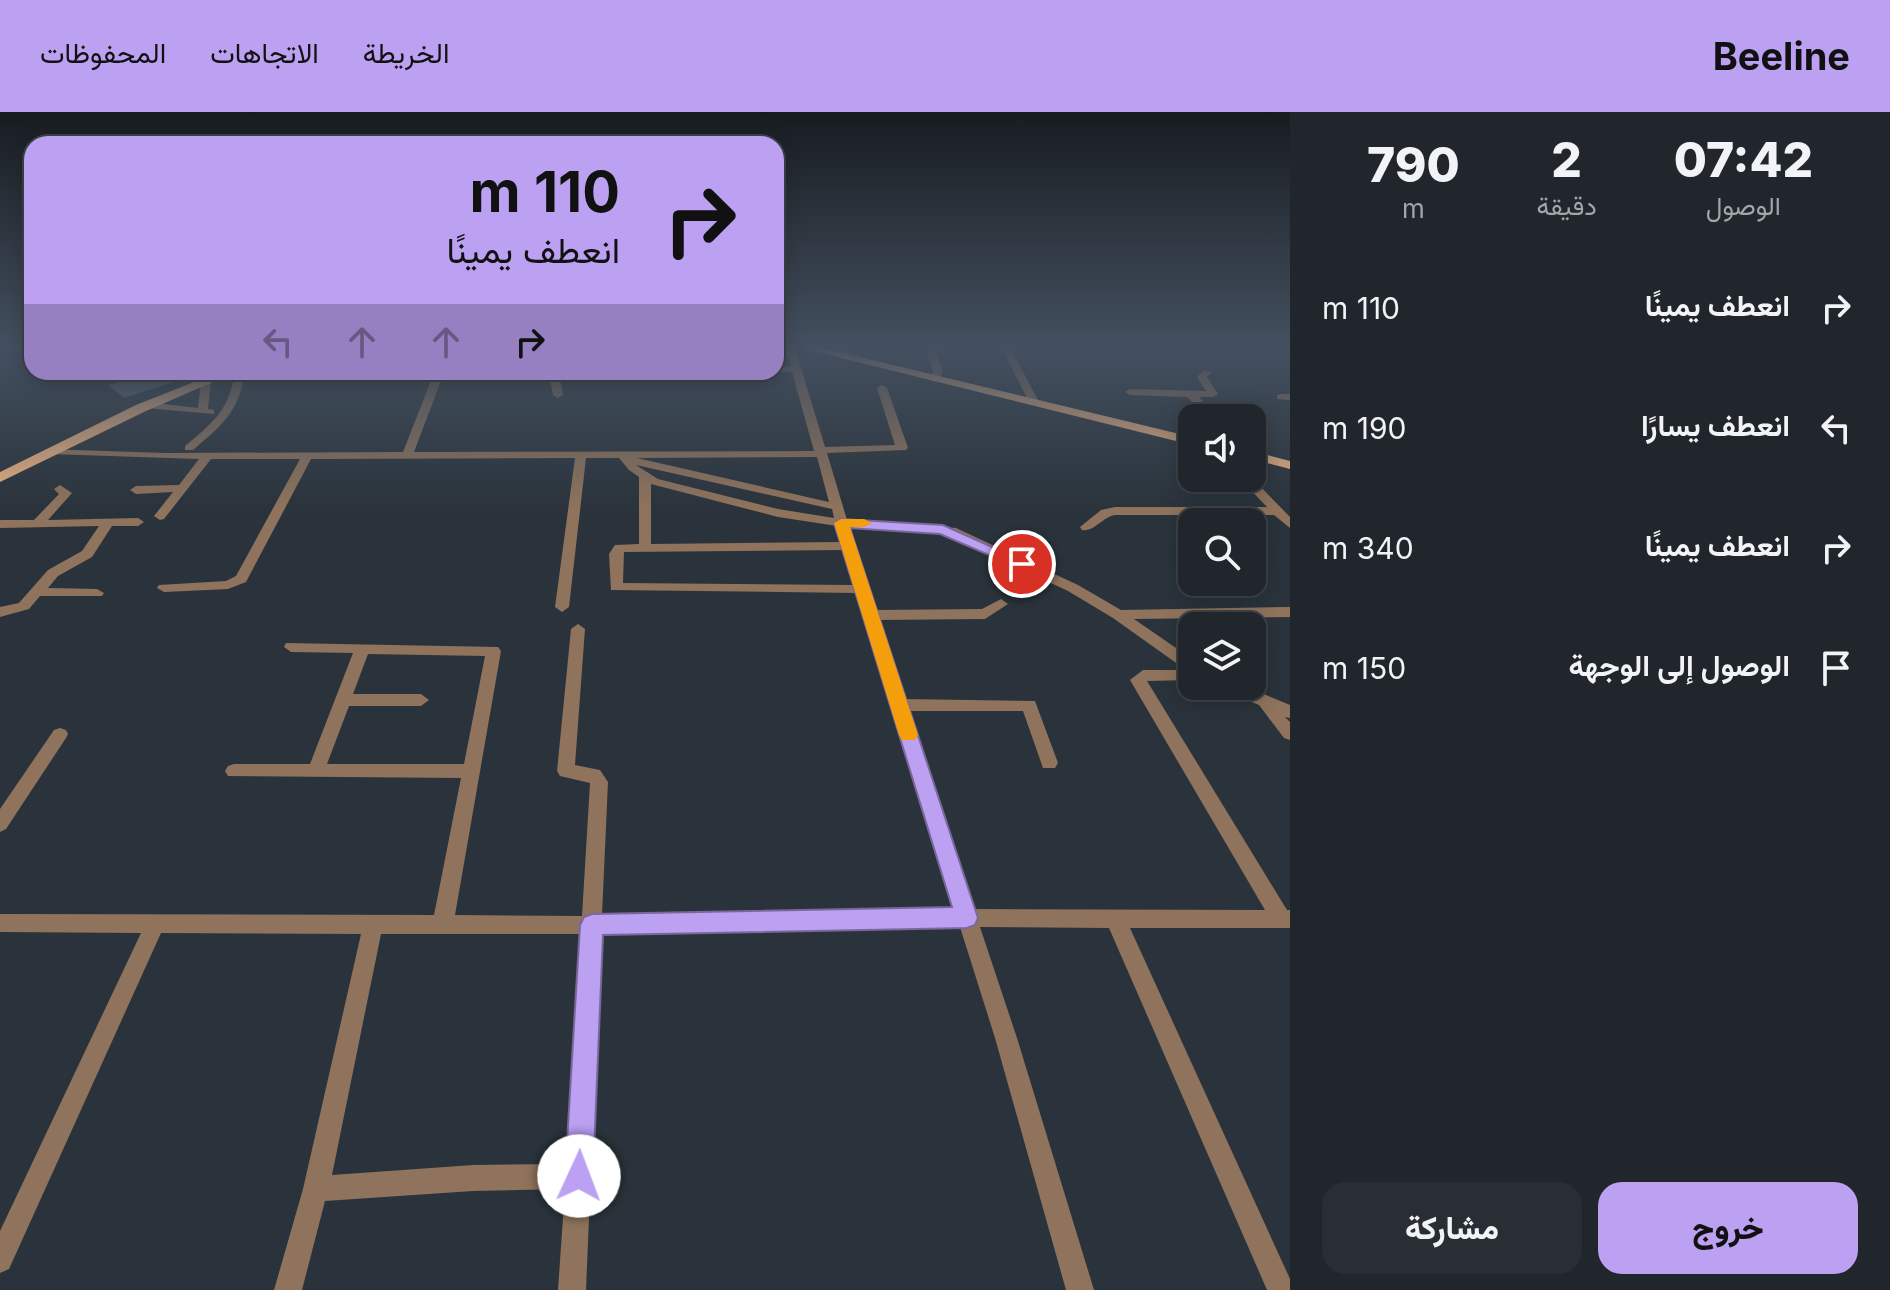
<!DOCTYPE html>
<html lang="ar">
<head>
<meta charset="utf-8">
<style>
  body { margin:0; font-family:Inter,Vazirmatn,sans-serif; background:#282e34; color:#f1f3f6; direction:rtl; height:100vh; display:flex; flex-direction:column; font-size:30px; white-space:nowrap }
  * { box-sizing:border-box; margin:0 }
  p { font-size:26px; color:#a2a5a9 }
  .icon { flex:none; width:44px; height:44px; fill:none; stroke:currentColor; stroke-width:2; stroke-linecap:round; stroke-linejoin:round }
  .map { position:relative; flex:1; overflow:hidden; direction:ltr }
  .details { display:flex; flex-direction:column; background:#20262c; width:600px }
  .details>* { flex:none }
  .banner { position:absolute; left:24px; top:24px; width:760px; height:244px; border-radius:24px; box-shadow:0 4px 20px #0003,0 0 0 2px #3d4348; direction:rtl; background:#bca0f2; color:#111; overflow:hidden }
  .tools { position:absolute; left:1178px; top:292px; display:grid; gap:16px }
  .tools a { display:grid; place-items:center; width:88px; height:88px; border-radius:16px; background:#20262c; box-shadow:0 4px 20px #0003,0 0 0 2px #3d4348; font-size:40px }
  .pin { position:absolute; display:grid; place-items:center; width:68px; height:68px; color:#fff; margin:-34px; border:4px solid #fff; border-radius:50%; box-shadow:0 2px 8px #0007 }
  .me { position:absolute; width:88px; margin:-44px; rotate:2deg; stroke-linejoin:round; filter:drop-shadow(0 0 6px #0008) }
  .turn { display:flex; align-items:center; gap:28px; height:168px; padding:0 32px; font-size:36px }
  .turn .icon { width:104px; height:104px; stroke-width:2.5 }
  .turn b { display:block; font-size:56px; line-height:68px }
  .lanes { display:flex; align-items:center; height:76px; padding:0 32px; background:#0003; justify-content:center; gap:40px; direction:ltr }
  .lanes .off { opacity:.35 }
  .eta { display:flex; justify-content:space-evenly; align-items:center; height:136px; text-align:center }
  .eta b { font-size:48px; font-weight:800; line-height:56px }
  .primary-button { display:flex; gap:16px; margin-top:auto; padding:16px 32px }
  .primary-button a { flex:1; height:92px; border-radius:24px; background:#bca0f2; color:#111; font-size:32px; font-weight:800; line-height:92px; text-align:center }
  .primary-button a+a { background:#282e34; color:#f1f3f6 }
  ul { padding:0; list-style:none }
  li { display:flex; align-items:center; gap:24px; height:120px; padding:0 32px }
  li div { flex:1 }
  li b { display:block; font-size:30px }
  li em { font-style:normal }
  header { display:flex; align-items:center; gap:48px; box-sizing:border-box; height:112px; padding:0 40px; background:#bca0f2; color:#111 }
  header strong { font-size:38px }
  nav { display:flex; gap:44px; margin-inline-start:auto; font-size:28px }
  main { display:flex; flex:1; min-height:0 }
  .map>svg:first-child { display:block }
  .building { fill:#5b646d }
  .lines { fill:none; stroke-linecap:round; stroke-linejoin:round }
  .minor { fill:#8f735c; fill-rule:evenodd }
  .major { fill:#edb382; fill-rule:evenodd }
  .route { fill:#bca0f2; stroke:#7a689d; stroke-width:2 }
  .slow { fill:#f59e0b }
</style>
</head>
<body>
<header>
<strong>Beeline</strong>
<nav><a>الخريطة</a><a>الاتجاهات</a><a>المحفوظات</a></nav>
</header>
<main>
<section class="details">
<div class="eta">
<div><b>07:42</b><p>الوصول</p></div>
<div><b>2</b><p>دقيقة</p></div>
<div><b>790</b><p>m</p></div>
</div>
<ul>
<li><svg class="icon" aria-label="right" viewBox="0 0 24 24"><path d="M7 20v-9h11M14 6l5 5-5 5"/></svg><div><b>انعطف يمينًا</b></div><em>110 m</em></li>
<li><svg class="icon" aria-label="left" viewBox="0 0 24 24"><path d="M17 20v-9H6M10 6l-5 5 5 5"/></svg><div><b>انعطف يسارًا</b></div><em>190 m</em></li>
<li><svg class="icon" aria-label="right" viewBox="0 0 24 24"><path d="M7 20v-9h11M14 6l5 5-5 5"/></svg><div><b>انعطف يمينًا</b></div><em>340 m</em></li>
<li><svg class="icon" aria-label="arrive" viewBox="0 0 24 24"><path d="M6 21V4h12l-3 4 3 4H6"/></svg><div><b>الوصول إلى الوجهة</b></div><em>150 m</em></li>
</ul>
<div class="primary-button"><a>خروج</a><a>مشاركة</a></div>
</section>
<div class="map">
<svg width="1290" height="1178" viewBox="0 0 1290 1178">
  <rect width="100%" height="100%" fill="#2a333b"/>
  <path class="building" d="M 155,260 L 198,262 L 124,286 L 108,273 Z"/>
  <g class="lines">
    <g class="minor">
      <path d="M 784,233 L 794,233 L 825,335 L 895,333 L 877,276 L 882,273 L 887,276 L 908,336 L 906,338 L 827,341 L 847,408 L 956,416 L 1078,473 L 1121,498 L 1290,495 L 1290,505 L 1134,507 L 1192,547 L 1192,568 L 1147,569 L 1287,798 L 1290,798 L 1290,816 L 1130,816 L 1290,1167 L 1290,1178 L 1267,1178 L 1109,816 L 980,815 L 1017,926 L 1094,1178 L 1066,1178 L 995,926 L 960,815 L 601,822 L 586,1178 L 558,1178 L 565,1077 L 473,1079 L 325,1089 L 302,1178 L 274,1178 L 303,1077 L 361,822 L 161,821 L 9,1157 L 0,1161 L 0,1119 L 141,821 L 0,820 L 0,802 L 434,803 L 461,666 L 228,664 L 225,659 L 228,654 L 234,652 L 310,652 L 353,541 L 291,540 L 284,535 L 286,531 L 498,535 L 501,539 L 455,803 L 582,804 L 590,671 L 560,664 L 557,659 L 571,517 L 578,512 L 585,517 L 575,653 L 600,658 L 608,670 L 602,803 L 954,797 L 856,481 L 611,478 L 609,442 L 615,433 L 639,432 L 639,365 L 629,358 L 619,346 L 586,346 L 569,495 L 562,500 L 555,495 L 575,346 L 311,347 L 246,470 L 228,477 L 164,480 L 157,476 L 159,473 L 226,469 L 236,464 L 300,347 L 211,347 L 164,407 L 160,408 L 154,404 L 173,380 L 136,382 L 130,378 L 136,374 L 179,373 L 199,347 L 50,342 L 44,339 L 46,337 L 166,341 L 403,340 L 432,266 L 437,263 L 442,266 L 414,340 L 814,339 L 792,260 L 773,260 L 776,260 L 776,255 L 791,254 ZM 817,345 L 829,390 L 637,346 ZM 636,353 L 832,397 L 834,406 L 778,397 L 658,367 ZM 651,372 L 778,405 L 837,414 L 841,430 L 651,432 ZM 850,415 L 948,423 L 1068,479 L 1113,506 L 1186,558 L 1143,558 L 1130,568 L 1265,798 L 974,797 L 907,599 L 1023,599 L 1043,656 L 1055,656 L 1058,651 L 1035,589 L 903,587 L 878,508 L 985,507 L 1008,492 L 1001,487 L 982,497 L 875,498 ZM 843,438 L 853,473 L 623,471 L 624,440 ZM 368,542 L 485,544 L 464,652 L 327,652 L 349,594 L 421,594 L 429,588 L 421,582 L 353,582 ZM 381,822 L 581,822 L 566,1052 L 473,1053 L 332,1063 Z"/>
      <path d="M 839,233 L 849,233 L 849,248 L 841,246 Z"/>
      <path d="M 932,233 L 951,234 L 939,237 L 937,242 L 943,260 L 937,269 L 934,270 L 929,267 L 933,260 L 927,242 Z"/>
      <path d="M 1000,233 L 1009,233 L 1040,292 L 1039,294 L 1030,292 Z"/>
      <path d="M 1204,258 L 1212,260 L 1207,265 L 1218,282 L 1213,285 L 1199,285 L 1218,306 L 1207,306 L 1187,285 L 1130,283 L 1125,280 L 1130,277 L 1206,279 L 1197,265 Z"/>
      <path d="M 235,260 L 245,260 C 239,300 222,313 193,338 L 185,338 L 185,334 C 214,310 229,298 235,260 Z"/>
      <path d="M 557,260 L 569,260 L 560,267 L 563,283 L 558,286 L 553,283 L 550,266 Z"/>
      <path d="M 606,260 L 629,260 C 624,265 611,265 606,260 Z"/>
      <path d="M 206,266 L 211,269 L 208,297 L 214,298 L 214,302 L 146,296 L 141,293 L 146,290 L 198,296 L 201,269 Z"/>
      <path d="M 1281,282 L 1290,282 L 1290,288 L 1277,287 L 1277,283 Z"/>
      <path d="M 1239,366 L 1252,366 L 1290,405 L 1290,416 L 1274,403 L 1115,403 C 1102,405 1095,420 1082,418 L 1080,415 L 1101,398 L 1115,395 L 1267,395 Z"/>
      <path d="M 60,373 L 72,381 L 48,408 L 138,406 L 144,410 L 138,414 L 112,414 L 92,445 L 58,464 L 48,476 L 97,477 L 104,481 L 102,484 L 40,484 L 29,497 L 0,505 L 0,495 L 19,491 L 48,458 L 82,439 L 99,414 L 0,416 L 0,408 L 34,408 L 59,382 L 54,377 Z"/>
      <path d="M 1221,574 L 1244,574 L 1290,593 L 1290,606 L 1285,605 L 1290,610 L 1290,628 L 1284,626 L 1259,593 L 1223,578 Z"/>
      <path d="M 60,616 L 66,618 L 68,622 L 66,626 L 6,717 L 0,720 L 0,697 L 54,618 Z"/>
    </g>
    <g class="major">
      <path d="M 789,233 L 810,233 L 1192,325 L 1192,333 Z"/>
      <path d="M 219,260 L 236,260 L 146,299 L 0,370 L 0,360 L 136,293 Z"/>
      <path d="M 1252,339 L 1290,349 L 1290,357 L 1252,347 Z"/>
    </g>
  </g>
  <linearGradient id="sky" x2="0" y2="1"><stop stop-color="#171c20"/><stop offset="0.59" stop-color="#445060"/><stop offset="1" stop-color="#445060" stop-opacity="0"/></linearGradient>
  <rect width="1290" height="398" fill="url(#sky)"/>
  <path class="route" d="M 841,407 L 943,413 L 1030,452 L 1017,455 L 940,422 L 850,416 L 978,806 L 975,813 L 967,816 L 603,823 L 593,1064 L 589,1074 L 579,1078 L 569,1074 L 565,1064 L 580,813 L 584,805 L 592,802 L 952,795 L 834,411 Z"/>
  <path class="slow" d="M 841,407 L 864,407 L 872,411 L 864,415 L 850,415 L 918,623 L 915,628 L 902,628 L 899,623 L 834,411 Z"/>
</svg>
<div class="tools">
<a><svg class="icon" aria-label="sound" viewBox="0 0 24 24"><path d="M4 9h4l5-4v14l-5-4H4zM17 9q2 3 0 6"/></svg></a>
<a><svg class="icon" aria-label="search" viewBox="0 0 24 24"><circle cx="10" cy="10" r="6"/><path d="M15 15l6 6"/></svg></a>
<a><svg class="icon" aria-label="layers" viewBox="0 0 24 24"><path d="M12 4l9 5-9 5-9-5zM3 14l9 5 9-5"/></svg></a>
</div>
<div class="pin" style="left:1022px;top:452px;background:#d93025"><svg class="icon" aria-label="arrive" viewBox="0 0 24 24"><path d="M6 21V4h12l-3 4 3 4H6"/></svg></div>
<svg class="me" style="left:579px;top:1064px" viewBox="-20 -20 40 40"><circle r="19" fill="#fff"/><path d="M0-13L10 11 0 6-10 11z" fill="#bca0f2"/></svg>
<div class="banner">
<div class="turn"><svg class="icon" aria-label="right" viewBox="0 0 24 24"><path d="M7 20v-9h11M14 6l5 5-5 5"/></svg><div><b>110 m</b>انعطف يمينًا</div></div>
<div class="lanes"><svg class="icon off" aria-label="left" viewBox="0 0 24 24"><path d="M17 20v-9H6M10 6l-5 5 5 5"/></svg><svg class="icon off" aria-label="ahead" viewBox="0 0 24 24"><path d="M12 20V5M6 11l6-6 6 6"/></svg><svg class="icon off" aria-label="ahead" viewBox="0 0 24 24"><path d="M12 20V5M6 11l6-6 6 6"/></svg><svg class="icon" aria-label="right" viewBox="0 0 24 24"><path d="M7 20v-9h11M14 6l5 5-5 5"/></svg></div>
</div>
</div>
</main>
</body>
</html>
